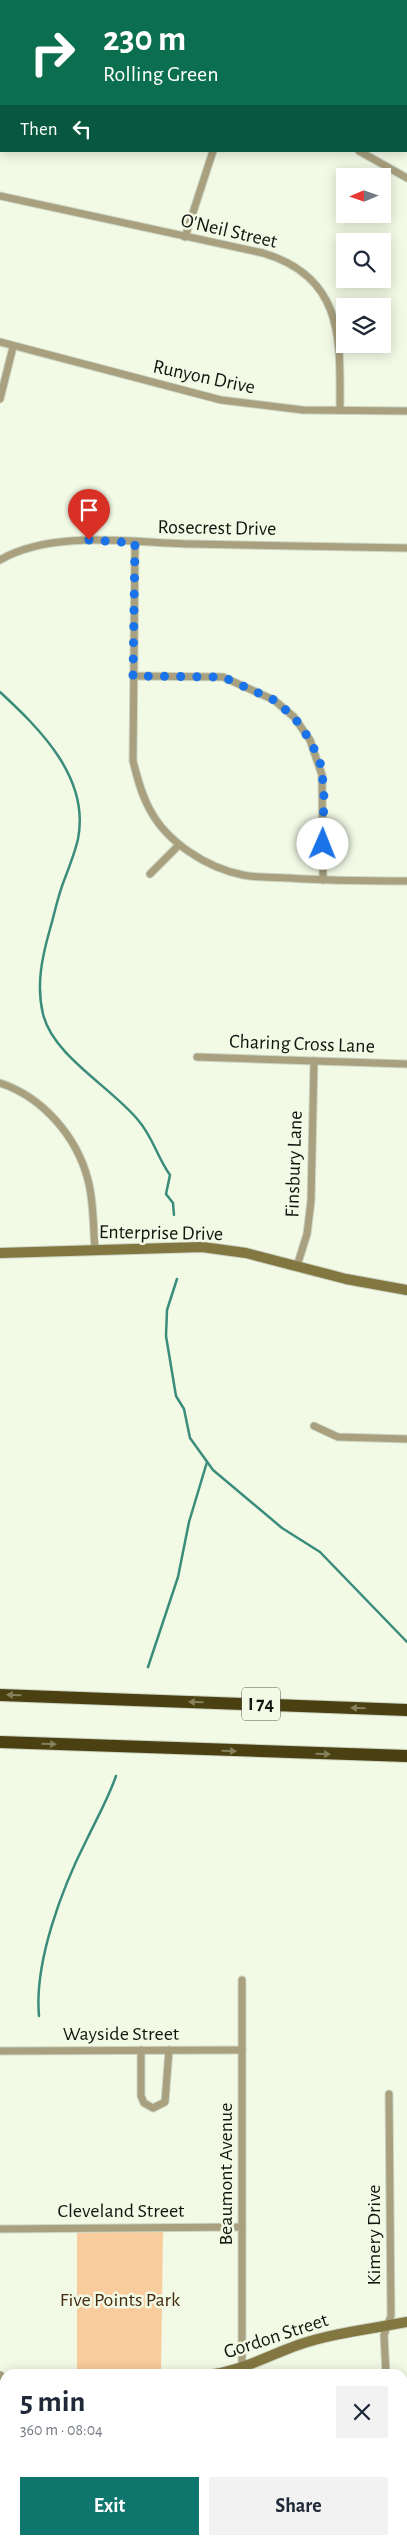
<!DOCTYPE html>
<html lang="en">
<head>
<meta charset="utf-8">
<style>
  body { margin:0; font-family:"Alegreya Sans",sans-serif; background:#f2f2f3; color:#1f2937; height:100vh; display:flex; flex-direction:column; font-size:19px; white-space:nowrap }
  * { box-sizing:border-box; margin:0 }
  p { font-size:16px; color:#747a83 }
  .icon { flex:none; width:28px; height:28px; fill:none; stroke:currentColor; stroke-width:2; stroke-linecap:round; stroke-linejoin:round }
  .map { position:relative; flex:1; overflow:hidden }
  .sheet { position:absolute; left:0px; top:2369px; width:408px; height:176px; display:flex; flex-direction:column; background:#fff; border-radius:15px 15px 0 0; box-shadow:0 2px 12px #0003 }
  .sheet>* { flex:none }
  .hud { position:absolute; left:0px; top:0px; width:408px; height:152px; box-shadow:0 2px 12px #0003; background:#0b6e4f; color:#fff; overflow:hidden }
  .needle { width:32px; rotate:268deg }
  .fabs { position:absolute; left:336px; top:168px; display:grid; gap:10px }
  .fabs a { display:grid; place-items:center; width:55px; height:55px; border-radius:0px; background:#fff; box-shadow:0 2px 12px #0003; font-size:25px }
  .pin { position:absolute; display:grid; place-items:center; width:42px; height:42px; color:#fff; margin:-51px -21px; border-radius:50% 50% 50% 0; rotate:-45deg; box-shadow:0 0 5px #0007 }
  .pin .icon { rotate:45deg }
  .me { position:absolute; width:55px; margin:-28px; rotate:1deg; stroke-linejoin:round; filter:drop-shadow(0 0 4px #0008) }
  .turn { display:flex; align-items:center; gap:18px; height:105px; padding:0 20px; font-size:22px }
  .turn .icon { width:65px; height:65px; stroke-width:2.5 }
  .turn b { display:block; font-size:35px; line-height:42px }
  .then { display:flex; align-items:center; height:48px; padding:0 20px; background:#0003; gap:10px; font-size:19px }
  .round { display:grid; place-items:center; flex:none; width:52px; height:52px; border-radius:0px; background:#f2f2f3 }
  .head { display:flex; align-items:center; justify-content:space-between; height:85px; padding:0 20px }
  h1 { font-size:30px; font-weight:700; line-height:38px }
  .cta { display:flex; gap:10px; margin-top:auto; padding:10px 20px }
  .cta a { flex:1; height:58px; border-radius:0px; background:#0f766e; color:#fff; font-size:20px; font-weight:700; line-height:58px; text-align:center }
  .cta a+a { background:#f2f2f3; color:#1f2937 }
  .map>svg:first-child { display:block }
  .green { fill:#f8cc9c }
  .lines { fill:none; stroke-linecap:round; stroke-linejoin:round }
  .stream { stroke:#3a8c7b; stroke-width:2.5 }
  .street-casing { stroke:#ced6c4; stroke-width:9 }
  .secondary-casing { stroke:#ced6c4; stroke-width:12 }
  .highway-casing { stroke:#ced6c4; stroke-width:14 }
  .street { stroke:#a8a07e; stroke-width:7 }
  .secondary { stroke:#827641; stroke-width:10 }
  .highway { stroke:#4a4012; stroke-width:12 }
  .oneway { fill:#85815c }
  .route { stroke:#1a73e8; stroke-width:9; stroke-dasharray:0 16.2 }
  .labels { text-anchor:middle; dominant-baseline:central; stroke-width:5; stroke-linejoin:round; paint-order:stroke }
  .shield { fill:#f2fae6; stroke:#565a50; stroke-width:1 }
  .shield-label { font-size:19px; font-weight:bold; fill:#13160f }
  .street-label { font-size:20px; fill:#13160f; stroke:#f2fae6 }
  .park-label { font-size:20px; fill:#442c0f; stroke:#f2fae6 }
</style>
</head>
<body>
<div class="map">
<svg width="407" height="2544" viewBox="0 0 407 2544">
  <rect width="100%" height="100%" fill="#f2fae6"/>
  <path class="green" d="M 77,2228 L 163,2229 L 161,2373 L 77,2371 Z"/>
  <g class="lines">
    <g class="stream">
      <path d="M 0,692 C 40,729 90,778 78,839 C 75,852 70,865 65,878 C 58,895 55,912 50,929 C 42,957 36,985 43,1014 C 53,1056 111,1087 138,1120 C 153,1137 157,1157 170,1175 L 166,1194 L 173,1203 L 174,1215"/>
      <path d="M 177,1279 L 167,1310 L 166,1336 L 176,1396 L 184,1409 L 190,1438 L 213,1470 L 282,1528 L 320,1552 L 407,1642"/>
      <path d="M 148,1667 L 178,1577 L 189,1522 L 207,1462"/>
      <path d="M 39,2016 C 34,1962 62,1888 87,1839 C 97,1818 108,1799 116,1776"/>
    </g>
    <defs>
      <g id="street">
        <path d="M 56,0 L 57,1"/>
        <path d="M 20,1 L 23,0"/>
        <path d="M 265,1 L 265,0"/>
        <path d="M 0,6 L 1,6"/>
        <path d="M 359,151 L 407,178"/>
        <path d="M 0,196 L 263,253 C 345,278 340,340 340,410"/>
        <path d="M 185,237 L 213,151"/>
        <path d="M 0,342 L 221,400 L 303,410 L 407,411"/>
        <path d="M 0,399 L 13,347"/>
        <path d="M 135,543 L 133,761 C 137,777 141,793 149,808 C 166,842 207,868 243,875 C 257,878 274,877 289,878 C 328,881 367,881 407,881"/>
        <path d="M 0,560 C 53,529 135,543 194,544 C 265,545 336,546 407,548"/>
        <path d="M 133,676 L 223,677 L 274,700 L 294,717 L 310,740 L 322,775 L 323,880"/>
        <path d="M 150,874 L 179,845"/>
        <path d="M 197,1057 L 407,1064"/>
        <path d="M 0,1083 C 43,1097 77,1137 88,1180 C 94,1202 93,1227 95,1249"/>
        <path d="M 297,1266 L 307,1234 L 311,1201 L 314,1061"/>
        <path d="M 314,1426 L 338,1437 L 407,1439"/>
        <path d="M 141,2050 L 141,2096 L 144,2103 L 153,2108 L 165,2102 L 169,2050"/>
        <path d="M 0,2051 L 242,2050"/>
        <path d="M 0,2229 L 242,2227"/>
        <path d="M 242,2368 L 242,1980"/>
        <path d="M 386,2374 L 384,2335 L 391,2316 L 389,2094"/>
        <path d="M 0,2375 L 5,2378"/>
        <path d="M 47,2544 L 49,2540"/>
        <path d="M 280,2544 L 287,2540"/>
      </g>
      <g id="secondary">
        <path d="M 362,0 L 365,1"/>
        <path d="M 406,22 L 407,22"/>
        <path d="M 0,1253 L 202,1247 L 246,1253 L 346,1279 L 407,1290"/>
        <path d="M 215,2374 C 245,2369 270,2355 298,2345 C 333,2333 371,2329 407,2322"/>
        <path d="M 0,2435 L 5,2424"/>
        <path d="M 0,2458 L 5,2460"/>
        <path d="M 178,2540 L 184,2544"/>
      </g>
      <g id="highway">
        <path d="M 0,1695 L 407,1710"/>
        <path d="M 0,1742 L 407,1756"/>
      </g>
    </defs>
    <use href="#street" class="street-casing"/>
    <use href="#secondary" class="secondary-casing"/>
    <use href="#highway" class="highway-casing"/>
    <use href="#street" class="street"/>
    <use href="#secondary" class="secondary"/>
    <use href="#highway" class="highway"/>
  </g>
  <defs><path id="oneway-solid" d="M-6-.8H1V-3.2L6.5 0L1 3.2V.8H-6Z" transform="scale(1.25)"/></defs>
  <g class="oneway">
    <use href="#oneway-solid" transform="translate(14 1695) rotate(-178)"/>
    <use href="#oneway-solid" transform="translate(196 1702) rotate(-178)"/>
    <use href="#oneway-solid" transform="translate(358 1708) rotate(-178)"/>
    <use href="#oneway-solid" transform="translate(49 1744) rotate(2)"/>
    <use href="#oneway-solid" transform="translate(229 1751) rotate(2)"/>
    <use href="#oneway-solid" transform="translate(323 1754) rotate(1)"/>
  </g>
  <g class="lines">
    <path class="route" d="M 89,540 L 135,543 L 133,676 L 223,677 L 274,700 L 294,717 L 310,740 L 320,762 L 324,788 L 323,844"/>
  </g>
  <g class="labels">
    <rect class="shield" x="242" y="1687.5" width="38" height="33" rx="4"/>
    <g class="shield-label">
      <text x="261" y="1704">I 74</text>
    </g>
    <g class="street-label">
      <text transform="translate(229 231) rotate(13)">O'Neil Street</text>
      <text transform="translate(204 377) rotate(12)">Runyon Drive</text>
      <text transform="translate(217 528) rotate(1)">Rosecrest Drive</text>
      <text transform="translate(302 1044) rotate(2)">Charing Cross Lane</text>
      <text transform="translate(294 1164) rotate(-88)">Finsbury Lane</text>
      <text transform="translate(161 1233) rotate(1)">Enterprise Drive</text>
      <text x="121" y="2034">Wayside Street</text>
      <text transform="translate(226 2174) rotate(-90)">Beaumont Avenue</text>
      <text x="121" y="2211">Cleveland Street</text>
      <text transform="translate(374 2235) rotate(-90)">Kimery Drive</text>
      <text transform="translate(276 2336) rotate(-18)">Gordon Street</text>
    </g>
    <g class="park-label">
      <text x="120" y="2300">Five Points Park</text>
    </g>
  </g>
</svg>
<div class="fabs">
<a><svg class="needle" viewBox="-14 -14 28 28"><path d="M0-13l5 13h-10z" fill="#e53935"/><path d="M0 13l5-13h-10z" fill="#747a83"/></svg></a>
<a><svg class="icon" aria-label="search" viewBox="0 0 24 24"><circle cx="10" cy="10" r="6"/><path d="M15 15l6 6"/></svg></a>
<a><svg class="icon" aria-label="layers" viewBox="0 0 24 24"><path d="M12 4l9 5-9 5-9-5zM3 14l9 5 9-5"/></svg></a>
</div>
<div class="pin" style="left:89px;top:540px;background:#d93025"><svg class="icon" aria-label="arrive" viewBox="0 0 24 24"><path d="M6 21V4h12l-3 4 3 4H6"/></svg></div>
<svg class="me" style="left:323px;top:844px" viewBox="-20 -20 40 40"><circle r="19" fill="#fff"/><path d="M0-13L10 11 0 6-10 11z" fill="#1a73e8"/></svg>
<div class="hud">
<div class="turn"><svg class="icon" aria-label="right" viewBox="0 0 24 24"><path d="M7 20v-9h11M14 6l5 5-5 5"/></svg><div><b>230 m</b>Rolling Green</div></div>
<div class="then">Then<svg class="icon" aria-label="left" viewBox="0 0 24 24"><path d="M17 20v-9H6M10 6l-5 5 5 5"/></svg></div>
</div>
<section class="sheet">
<div class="head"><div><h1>5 min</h1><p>360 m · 08:04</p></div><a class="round"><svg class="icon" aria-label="close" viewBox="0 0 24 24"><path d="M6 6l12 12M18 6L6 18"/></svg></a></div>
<div class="cta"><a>Exit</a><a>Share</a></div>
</section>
</div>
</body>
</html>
